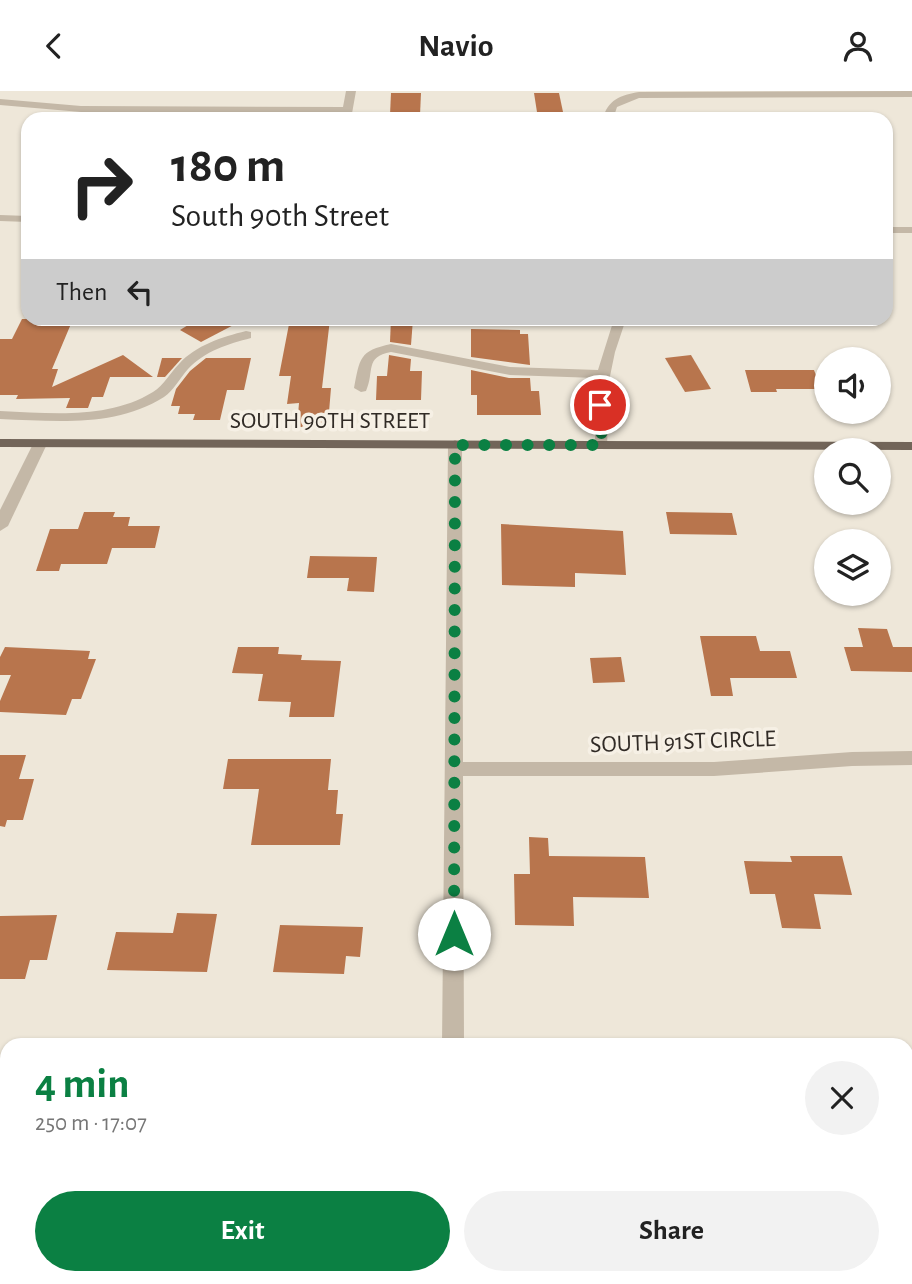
<!DOCTYPE html>
<html lang="en">
<head>
<meta charset="utf-8">
<style>
  body { margin:0; font-family:"Alegreya Sans",sans-serif; background:#f2f2f2; color:#222; height:100vh; display:flex; flex-direction:column; font-size:26px; white-space:nowrap }
  * { box-sizing:border-box; margin:0 }
  p { font-size:23px; color:#767676 }
  .icon { flex:none; width:38px; height:38px; fill:none; stroke:currentColor; stroke-width:2; stroke-linecap:round; stroke-linejoin:round }
  .map { position:relative; flex:1; overflow:hidden }
  .drawer { position:absolute; left:0px; top:947px; width:914px; height:247px; display:flex; flex-direction:column; background:#fff; border-radius:21px 21px 0 0; box-shadow:0 2px 5px #0004 }
  .drawer>* { flex:none }
  .top-card { position:absolute; left:21px; top:21px; width:872px; height:214px; border-radius:21px; box-shadow:0 2px 5px #0004; background:#fff; color:#222; overflow:hidden }
  .controls { position:absolute; left:814px; top:256px; display:grid; gap:14px }
  .controls a { display:grid; place-items:center; width:77px; height:77px; border-radius:50%; background:#fff; box-shadow:0 2px 5px #0004; font-size:35px }
  .pin { position:absolute; display:grid; place-items:center; width:60px; height:60px; color:#fff; margin:-30px; border:4px solid #fff; border-radius:50%; box-shadow:0 2px 7px #0007 }
  .me { position:absolute; width:77px; margin:-38px; rotate:0deg; stroke-linejoin:round; filter:drop-shadow(0 0 5px #0008) }
  .turn { display:flex; align-items:center; gap:24px; height:147px; padding:0 35px; font-size:32px }
  .turn .icon { width:91px; height:91px; stroke-width:2.5 }
  .turn b { display:block; font-size:49px; line-height:60px }
  .then { display:flex; align-items:center; height:66px; padding:0 35px; background:#0003; gap:14px; font-size:26px }
  .round { display:grid; place-items:center; flex:none; width:74px; height:74px; border-radius:37px; background:#f2f2f2 }
  .head { display:flex; align-items:center; justify-content:space-between; height:119px; padding:0 35px }
  h1 { font-size:42px; font-weight:600; line-height:52px; color:#0b8043 }
  .action { display:flex; gap:14px; margin-top:auto; padding:14px 35px }
  .action a { flex:1; height:80px; border-radius:42px; background:#0b8043; color:#fff; font-size:28px; font-weight:600; line-height:80px; text-align:center }
  .action a+a { background:#f2f2f2; color:#222 }
  header { display:flex; justify-content:space-between; align-items:center; height:91px; padding:0 35px; background:#fff; font-size:32px; font-weight:600 }
  .map>svg:first-child { display:block }
  .building { fill:#b8754d }
  .lines { fill:none; stroke-linecap:round; stroke-linejoin:round }
  .street { fill:#c4b8a7; fill-rule:evenodd }
  .primary { fill:#726559; fill-rule:evenodd }
  .route { stroke:#0b8043; stroke-width:12; stroke-dasharray:0 21.6 }
  .labels { text-anchor:middle; dominant-baseline:central; stroke-width:7; stroke-linejoin:round; paint-order:stroke }
  .street-label { font-size:24px; fill:#312b26; stroke:#f6f0e5 }
</style>
</head>
<body>
<header><svg class="icon" aria-label="back" viewBox="0 0 24 24"><path d="M15 5l-7 7 7 7"/></svg>Navio<svg class="icon" aria-label="person" viewBox="0 0 24 24"><circle cx="12" cy="8" r="4"/><path d="M4 21q1-7 8-7t8 7"/></svg></header>
<div class="map">
<svg width="912" height="1193" viewBox="0 0 912 1193">
  <rect width="100%" height="100%" fill="#eee7d9"/>
  <g class="building">
    <path d="M 391,2 L 421,2 L 420,24 L 390,24 Z"/>
    <path d="M 534,2 L 559,2 L 563,21 L 537,21 Z"/>
    <path d="M 22,228 L 73,228 L 52,278 L 58,278 L 52,296 L 123,264 L 153,286 L 110,286 L 103,306 L 92,306 L 88,317 L 66,317 L 70,307 L 16,308 L 18,304 L 0,304 L 0,248 L 12,248 Z"/>
    <path d="M 198,228 L 245,228 L 201,251 L 180,239 Z"/>
    <path d="M 290,228 L 330,228 L 322,297 L 331,297 L 328,333 L 323,333 L 323,336 L 297,336 L 299,312 L 287,313 L 291,285 L 279,285 Z"/>
    <path d="M 391,228 L 413,228 L 411,254 L 390,251 Z"/>
    <path d="M 471,238 L 520,239 L 520,243 L 528,243 L 530,274 L 471,266 Z"/>
    <path d="M 389,264 L 411,268 L 410,280 L 422,280 L 421,309 L 376,309 L 377,285 L 387,285 Z"/>
    <path d="M 691,264 L 711,298 L 685,301 L 665,267 Z"/>
    <path d="M 162,267 L 182,267 L 165,286 L 157,286 Z"/>
    <path d="M 206,267 L 251,267 L 244,299 L 227,299 L 220,329 L 193,329 L 195,323 L 178,323 L 180,315 L 171,315 L 176,298 L 190,280 Z"/>
    <path d="M 471,279 L 509,287 L 530,287 L 531,300 L 539,300 L 541,324 L 477,324 L 477,304 L 471,304 Z"/>
    <path d="M 745,279 L 814,279 L 821,298 L 776,298 L 777,301 L 751,301 Z"/>
    <path d="M 84,421 L 115,421 L 113,426 L 130,426 L 128,435 L 160,435 L 155,457 L 112,457 L 107,473 L 61,473 L 59,480 L 36,480 L 50,438 L 78,438 Z"/>
    <path d="M 666,421 L 732,422 L 737,444 L 670,443 Z"/>
    <path d="M 501,433 L 623,440 L 626,484 L 575,482 L 575,496 L 502,494 Z"/>
    <path d="M 310,465 L 377,466 L 374,501 L 347,500 L 349,487 L 307,487 Z"/>
    <path d="M 858,537 L 887,538 L 893,556 L 912,556 L 912,581 L 851,580 L 844,556 L 863,556 Z"/>
    <path d="M 700,545 L 756,545 L 760,560 L 790,560 L 797,587 L 730,587 L 733,605 L 711,605 Z"/>
    <path d="M 5,556 L 90,560 L 88,568 L 96,568 L 81,608 L 72,608 L 66,624 L 0,621 L 0,610 L 11,584 L 0,584 L 0,566 Z"/>
    <path d="M 238,556 L 279,556 L 278,563 L 302,564 L 301,569 L 341,570 L 334,626 L 289,626 L 291,611 L 258,610 L 263,583 L 232,582 Z"/>
    <path d="M 621,566 L 625,591 L 593,592 L 590,567 Z"/>
    <path d="M 0,664 L 26,664 L 19,688 L 34,688 L 23,729 L 7,729 L 5,736 L 0,735 Z"/>
    <path d="M 228,668 L 331,668 L 328,699 L 338,699 L 336,723 L 343,723 L 340,754 L 251,754 L 259,698 L 223,698 Z"/>
    <path d="M 529,746 L 548,747 L 549,765 L 645,766 L 649,807 L 573,806 L 574,835 L 515,834 L 514,783 L 530,783 Z"/>
    <path d="M 790,765 L 842,765 L 852,804 L 814,803 L 821,838 L 782,837 L 775,803 L 750,803 L 744,770 L 792,771 Z"/>
    <path d="M 177,822 L 217,823 L 207,881 L 107,879 L 116,841 L 173,842 Z"/>
    <path d="M 57,824 L 47,869 L 30,869 L 25,888 L 0,888 L 0,825 Z"/>
    <path d="M 280,834 L 363,836 L 360,866 L 346,865 L 344,883 L 273,881 Z"/>
  </g>
  <g class="lines">
    <g class="street">
      <path d="M 346,0 L 356,0 L 351,28 L 341,28 L 342,22 L 81,21 L 0,14 L 0,8 L 81,15 L 343,16 Z"/>
      <path d="M 912,0 L 912,6 L 639,7 L 617,16 L 613,28 L 603,28 C 607,9 621,4 639,1 Z"/>
      <path d="M 0,124 L 28,125 L 28,131 L 0,130 Z"/>
      <rect x="886" y="136" width="26" height="6"/>
      <path d="M 614,228 L 626,228 L 615,261 L 609,290 L 607,357 L 602,358 L 595,354 L 596,287 L 510,284 L 391,261 C 364,266 375,280 366,300 L 361,301 L 354,297 C 360,267 359,260 391,253 L 510,276 L 598,279 Z"/>
      <path d="M 246,240 L 251,241 L 251,247 C 228,253 205,260 188,278 C 180,287 174,299 164,306 C 115,337 55,330 0,328 L 0,320 C 51,322 107,329 153,301 C 164,294 170,282 179,273 C 196,254 222,246 246,240 Z"/>
      <path d="M 40,349 L 47,353 L 8,435 L 0,440 L 0,419 L 33,353 Z"/>
      <path d="M 455,349 L 462,353 L 463,671 L 714,671 L 852,661 L 912,660 L 912,674 L 852,675 L 714,685 L 463,685 L 464,954 L 442,954 L 448,353 Z"/>
      <rect x="0" y="995" width="7" height="22"/>
      <path d="M 438,1186 L 464,1186 L 463,1193 L 437,1193 Z"/>
    </g>
    <path class="primary" d="M 0,348 L 912,351 L 912,359 L 0,356 Z"/>
  </g>
  <g class="lines">
    <path class="route" d="M 454,843 L 455,354 L 602,354 L 600,314"/>
  </g>
  <g class="labels">
    <g class="street-label">
      <text x="330" y="330">SOUTH 90TH STREET</text>
      <text transform="translate(683 651) rotate(-2)">SOUTH 91ST CIRCLE</text>
    </g>
  </g>
</svg>
<div class="controls">
<a><svg class="icon" aria-label="sound" viewBox="0 0 24 24"><path d="M4 9h4l5-4v14l-5-4H4zM17 9q2 3 0 6"/></svg></a>
<a><svg class="icon" aria-label="search" viewBox="0 0 24 24"><circle cx="10" cy="10" r="6"/><path d="M15 15l6 6"/></svg></a>
<a><svg class="icon" aria-label="layers" viewBox="0 0 24 24"><path d="M12 4l9 5-9 5-9-5zM3 14l9 5 9-5"/></svg></a>
</div>
<div class="pin" style="left:600px;top:314px;background:#d93025"><svg class="icon" aria-label="arrive" viewBox="0 0 24 24"><path d="M6 21V4h12l-3 4 3 4H6"/></svg></div>
<svg class="me" style="left:454px;top:843px" viewBox="-20 -20 40 40"><circle r="19" fill="#fff"/><path d="M0-13L10 11 0 6-10 11z" fill="#0b8043"/></svg>
<div class="top-card">
<div class="turn"><svg class="icon" aria-label="right" viewBox="0 0 24 24"><path d="M7 20v-9h11M14 6l5 5-5 5"/></svg><div><b>180 m</b>South 90th Street</div></div>
<div class="then">Then<svg class="icon" aria-label="left" viewBox="0 0 24 24"><path d="M17 20v-9H6M10 6l-5 5 5 5"/></svg></div>
</div>
<section class="drawer">
<div class="head"><div><h1>4 min</h1><p>250 m · 17:07</p></div><a class="round"><svg class="icon" aria-label="close" viewBox="0 0 24 24"><path d="M6 6l12 12M18 6L6 18"/></svg></a></div>
<div class="action"><a>Exit</a><a>Share</a></div>
</section>
</div>
</body>
</html>
